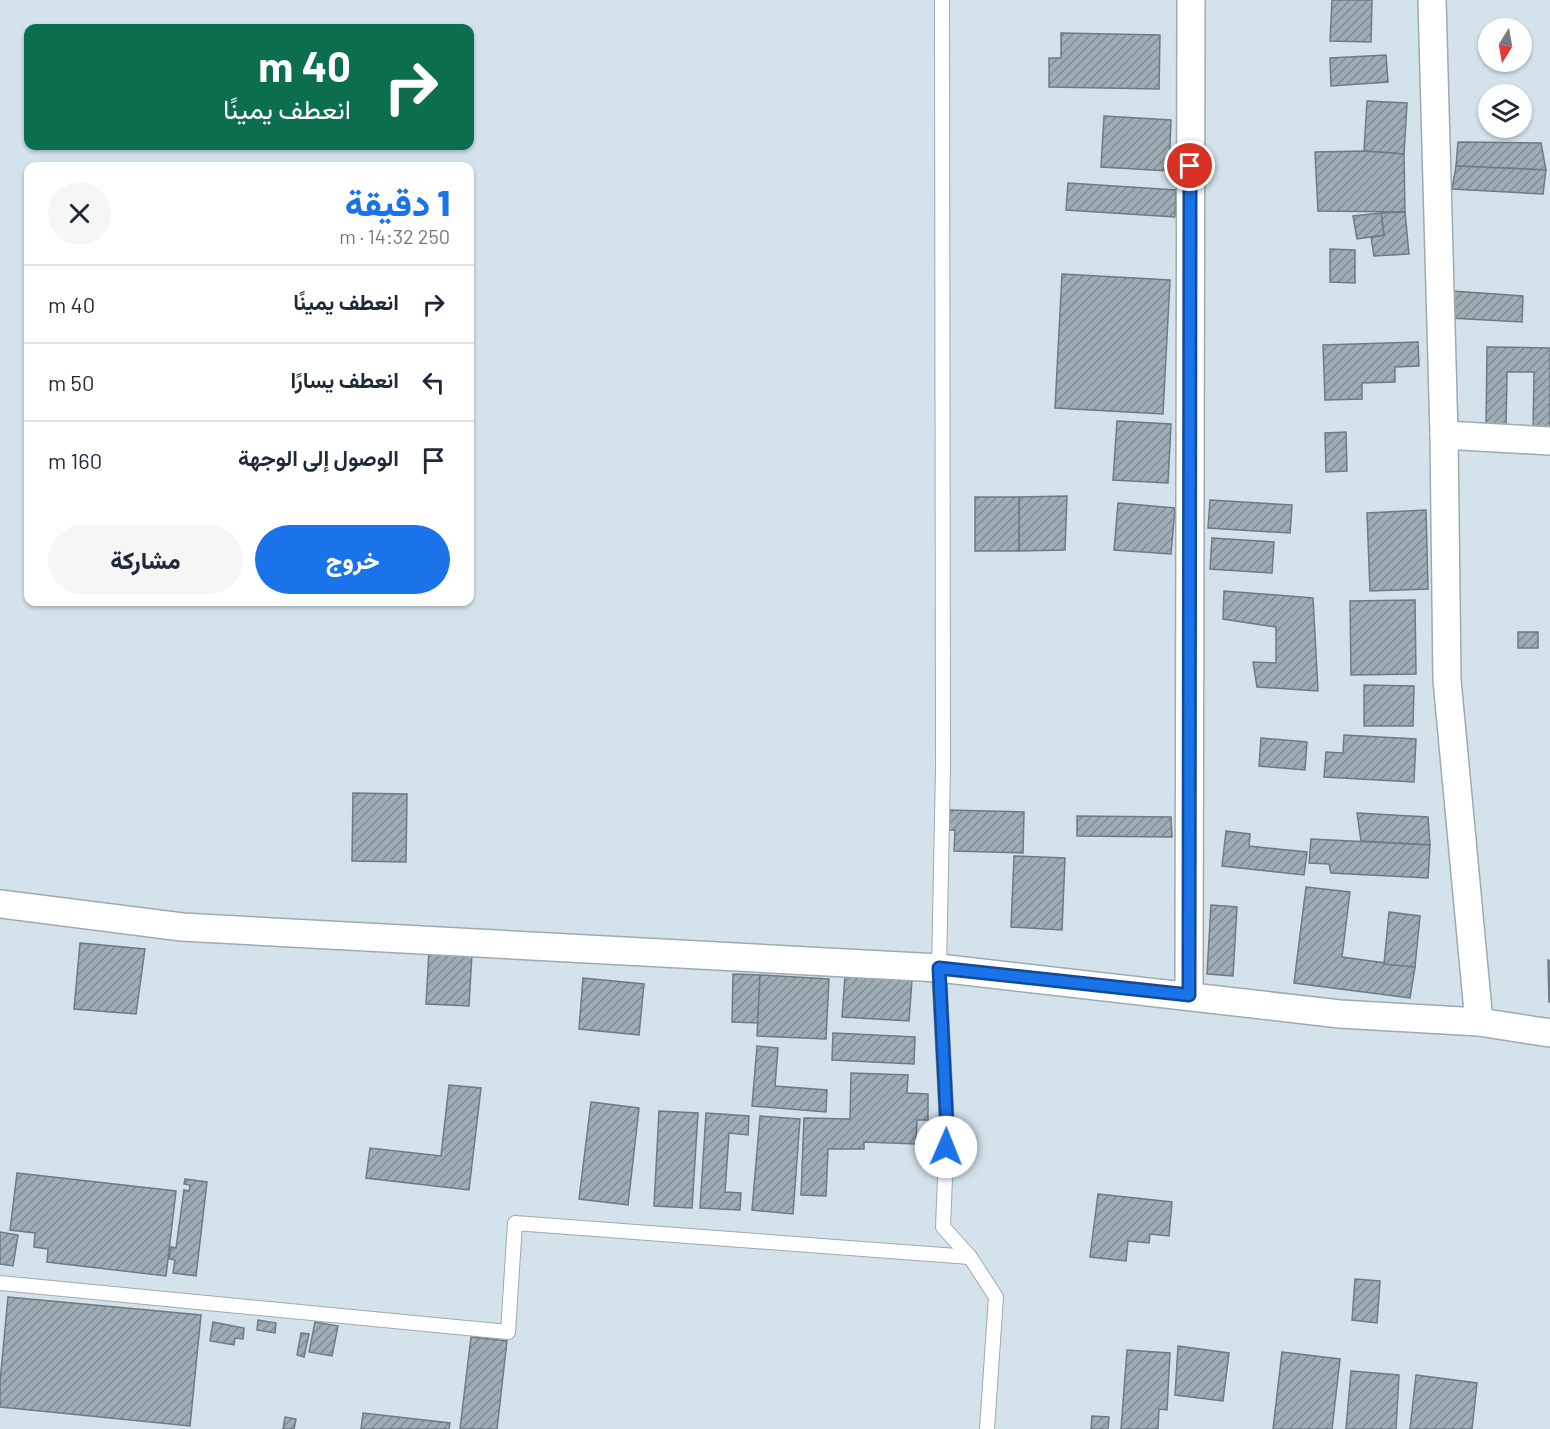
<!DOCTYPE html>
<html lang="ar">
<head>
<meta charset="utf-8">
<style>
  body { margin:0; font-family:Barlow,Vazirmatn,sans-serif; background:#f6f6f7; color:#1f2937; direction:rtl; height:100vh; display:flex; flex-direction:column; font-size:22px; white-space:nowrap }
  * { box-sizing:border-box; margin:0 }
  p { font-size:20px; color:#747a83 }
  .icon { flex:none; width:33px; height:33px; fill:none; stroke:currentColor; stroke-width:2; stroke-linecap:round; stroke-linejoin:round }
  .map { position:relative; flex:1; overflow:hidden; direction:ltr }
  .drawer { position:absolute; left:24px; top:162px; width:450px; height:444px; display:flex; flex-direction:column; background:#fff; border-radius:12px; box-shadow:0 2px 4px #0004; direction:rtl }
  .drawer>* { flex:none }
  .guide { position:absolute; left:24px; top:24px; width:450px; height:126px; border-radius:12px; box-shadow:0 2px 4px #0004; direction:rtl; background:#0b6e4f; color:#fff; overflow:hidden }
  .needle { width:39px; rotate:191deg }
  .controls { position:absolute; left:1478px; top:18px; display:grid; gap:12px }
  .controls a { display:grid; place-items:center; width:54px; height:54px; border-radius:50%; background:#fff; box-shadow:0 2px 4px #0004; font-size:30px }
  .pin { position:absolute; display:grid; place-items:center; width:51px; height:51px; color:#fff; margin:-26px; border:3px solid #fff; border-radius:50%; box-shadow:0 2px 6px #0007 }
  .me { position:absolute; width:66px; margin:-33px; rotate:1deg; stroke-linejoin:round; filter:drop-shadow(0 0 4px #0008) }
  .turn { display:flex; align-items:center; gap:21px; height:126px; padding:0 24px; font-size:27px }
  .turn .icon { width:78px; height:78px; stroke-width:2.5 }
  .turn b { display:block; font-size:42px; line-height:51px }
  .round { display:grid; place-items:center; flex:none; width:63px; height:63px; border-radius:32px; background:#f6f6f7 }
  .headline { display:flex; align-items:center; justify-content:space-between; height:102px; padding:0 24px }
  h1 { font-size:36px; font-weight:800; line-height:45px; color:#1a73e8 }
  .cta { display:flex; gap:12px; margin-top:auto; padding:12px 24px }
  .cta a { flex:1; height:69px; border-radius:36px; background:#1a73e8; color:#fff; font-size:24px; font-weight:800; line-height:69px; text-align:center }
  .cta a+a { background:#f6f6f7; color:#1f2937 }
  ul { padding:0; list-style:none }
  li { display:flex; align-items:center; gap:18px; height:78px; padding:0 24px; border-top:2px solid #e0e1e3 }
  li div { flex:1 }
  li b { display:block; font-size:22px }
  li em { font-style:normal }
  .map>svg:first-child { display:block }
  .building { fill:url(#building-hatch); stroke:#6e7b83; stroke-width:1.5 }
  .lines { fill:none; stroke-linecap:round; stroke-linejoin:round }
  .service-casing { stroke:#9daab3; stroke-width:16 }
  .minor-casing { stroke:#9daab3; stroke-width:30 }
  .service { stroke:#fff; stroke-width:14 }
  .minor { stroke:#fff; stroke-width:27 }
  .route-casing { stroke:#114b97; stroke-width:15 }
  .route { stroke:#1a73e8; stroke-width:10 }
</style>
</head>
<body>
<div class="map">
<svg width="1550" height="1429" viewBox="0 0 1550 1429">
  <defs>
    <pattern id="building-hatch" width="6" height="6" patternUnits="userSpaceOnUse" patternTransform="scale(1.5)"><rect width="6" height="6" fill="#9fadb5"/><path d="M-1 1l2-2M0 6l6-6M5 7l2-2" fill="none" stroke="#818c93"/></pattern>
  </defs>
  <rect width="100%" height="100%" fill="#d3e2eb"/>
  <g class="building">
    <path d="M 1332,0 L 1372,0 L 1371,42 L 1330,41 Z"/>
    <path d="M 1061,33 L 1160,35 L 1159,89 L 1049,87 L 1049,58 L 1061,58 Z"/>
    <path d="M 1386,55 L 1388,82 L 1331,86 L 1330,58 Z"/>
    <path d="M 1367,101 L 1407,103 L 1404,154 L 1364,151 Z"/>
    <path d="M 1104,116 L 1171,120 L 1169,171 L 1101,167 Z"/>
    <path d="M 1458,142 L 1541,143 L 1546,170 L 1456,166 Z"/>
    <path d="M 1364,151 L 1404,154 L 1405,212 L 1318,211 L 1315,152 Z"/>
    <path d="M 1456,166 L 1546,170 L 1543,194 L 1452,189 Z"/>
    <path d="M 1068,183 L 1176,190 L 1175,217 L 1066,210 Z"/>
    <path d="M 1405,212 L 1409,254 L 1374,256 L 1371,237 L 1384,235 L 1381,213 Z"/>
    <path d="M 1381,213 L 1384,235 L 1357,239 L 1353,216 Z"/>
    <path d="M 1330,249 L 1355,250 L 1355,283 L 1330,282 Z"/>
    <path d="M 1062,274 L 1170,280 L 1163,414 L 1055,408 Z"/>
    <path d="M 1452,291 L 1523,296 L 1522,322 L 1450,318 Z"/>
    <path d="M 1418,342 L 1419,366 L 1395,367 L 1395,382 L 1362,383 L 1362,399 L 1325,400 L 1323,345 Z"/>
    <path d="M 1487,347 L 1550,348 L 1550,432 L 1533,432 L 1534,372 L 1507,372 L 1506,431 L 1486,431 Z"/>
    <path d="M 1117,421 L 1171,424 L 1168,483 L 1113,480 Z"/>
    <path d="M 1346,432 L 1347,471 L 1326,472 L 1325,433 Z"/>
    <path d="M 1067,496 L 1065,550 L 1019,551 L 1019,497 Z"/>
    <rect x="975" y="497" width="44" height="54"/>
    <path d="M 1210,500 L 1292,505 L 1290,533 L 1208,528 Z"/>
    <path d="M 1118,503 L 1175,508 L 1171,554 L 1114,550 Z"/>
    <path d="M 1426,510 L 1428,589 L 1370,591 L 1367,513 Z"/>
    <path d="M 1212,538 L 1274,542 L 1272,573 L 1210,569 Z"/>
    <path d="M 1224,591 L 1313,598 L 1318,691 L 1257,687 L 1253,662 L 1276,663 L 1276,627 L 1223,619 Z"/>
    <path d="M 1415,600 L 1416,674 L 1351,675 L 1350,601 Z"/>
    <rect x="1518" y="632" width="20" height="16"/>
    <path d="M 1364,685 L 1414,686 L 1413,726 L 1364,726 Z"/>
    <path d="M 1344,735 L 1416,739 L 1414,782 L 1324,777 L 1326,752 L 1343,753 Z"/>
    <path d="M 1261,738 L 1307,742 L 1305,770 L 1259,766 Z"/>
    <path d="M 353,793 L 407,794 L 406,862 L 352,861 Z"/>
    <path d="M 947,810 L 1024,812 L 1023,853 L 954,851 L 955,830 L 947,830 Z"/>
    <path d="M 1357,813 L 1428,817 L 1430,845 L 1361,841 Z"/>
    <path d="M 1077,816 L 1171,817 L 1172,837 L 1077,836 Z"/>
    <path d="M 1226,831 L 1250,834 L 1249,846 L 1307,852 L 1304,875 L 1222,866 Z"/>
    <path d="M 1311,839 L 1430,845 L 1428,878 L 1331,873 L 1329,864 L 1309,863 Z"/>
    <path d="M 1014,856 L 1065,858 L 1062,930 L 1011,927 Z"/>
    <path d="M 1306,887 L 1350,892 L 1342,957 L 1415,967 L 1410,998 L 1294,983 Z"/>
    <path d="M 1211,905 L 1237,907 L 1233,976 L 1207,974 Z"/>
    <path d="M 1389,912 L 1420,916 L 1415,967 L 1384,964 Z"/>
    <path d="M 80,943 L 145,949 L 136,1014 L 74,1009 Z"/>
    <path d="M 429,951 L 472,953 L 469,1006 L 426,1004 Z"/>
    <path d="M 1548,960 L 1550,961 L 1550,1002 L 1549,1002 Z"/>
    <path d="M 733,974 L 760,975 L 758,1023 L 732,1022 Z"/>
    <path d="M 760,975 L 829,979 L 826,1039 L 757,1036 Z"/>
    <path d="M 845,976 L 912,980 L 909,1021 L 842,1017 Z"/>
    <path d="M 583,978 L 644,984 L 639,1035 L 579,1029 Z"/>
    <path d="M 833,1033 L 915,1037 L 914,1064 L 832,1060 Z"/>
    <path d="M 757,1046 L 778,1048 L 775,1086 L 827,1090 L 826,1112 L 752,1106 Z"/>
    <path d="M 851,1073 L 908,1075 L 907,1093 L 928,1094 L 928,1120 L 917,1120 L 916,1144 L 864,1142 L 864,1149 L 828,1149 L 826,1196 L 801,1195 L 804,1118 L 850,1119 Z"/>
    <path d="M 449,1085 L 481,1088 L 469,1190 L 366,1178 L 370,1148 L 441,1156 Z"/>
    <path d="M 591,1102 L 639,1108 L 628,1205 L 579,1199 Z"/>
    <path d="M 659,1111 L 698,1113 L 692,1208 L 654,1206 Z"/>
    <path d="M 706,1113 L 749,1116 L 748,1135 L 729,1133 L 725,1192 L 741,1193 L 740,1210 L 700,1208 Z"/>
    <path d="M 760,1116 L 800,1119 L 793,1214 L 752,1210 Z"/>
    <path d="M 17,1173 L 176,1191 L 166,1276 L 47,1262 L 48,1249 L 34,1247 L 35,1233 L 10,1230 Z"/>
    <path d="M 185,1179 L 207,1182 L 196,1276 L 173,1273 L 175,1260 L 169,1259 L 171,1247 L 176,1248 L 184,1190 L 189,1191 L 190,1185 L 184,1184 Z"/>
    <path d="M 1098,1194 L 1172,1202 L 1169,1236 L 1150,1234 L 1149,1243 L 1128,1241 L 1126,1261 L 1090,1257 Z"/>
    <path d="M 0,1232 L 18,1235 L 13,1266 L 0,1264 Z"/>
    <path d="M 1355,1279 L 1380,1281 L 1377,1323 L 1352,1320 Z"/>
    <path d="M 8,1297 L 201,1315 L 190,1426 L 0,1407 L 0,1382 Z"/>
    <path d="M 258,1320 L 276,1323 L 275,1333 L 257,1330 Z"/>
    <path d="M 213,1322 L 244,1328 L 243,1339 L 235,1338 L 234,1345 L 210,1341 Z"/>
    <path d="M 315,1322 L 338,1326 L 332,1356 L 309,1352 Z"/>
    <path d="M 301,1333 L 309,1334 L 304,1357 L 297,1355 Z"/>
    <path d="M 471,1337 L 507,1341 L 497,1429 L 460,1429 Z"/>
    <path d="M 1178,1346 L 1229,1353 L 1223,1401 L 1175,1395 Z"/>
    <path d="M 1127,1350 L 1170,1353 L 1167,1410 L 1159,1409 L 1158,1429 L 1121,1429 Z"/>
    <path d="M 1282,1352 L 1340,1359 L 1332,1429 L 1273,1429 Z"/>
    <path d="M 1351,1371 L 1399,1375 L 1396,1429 L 1346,1429 Z"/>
    <path d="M 1416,1375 L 1477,1383 L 1472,1429 L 1410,1429 Z"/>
    <path d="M 363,1413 L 450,1423 L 449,1429 L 361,1429 Z"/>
    <path d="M 1092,1416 L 1109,1417 L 1108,1429 L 1091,1429 Z"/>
    <path d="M 285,1417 L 296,1419 L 294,1429 L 283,1429 Z"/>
  </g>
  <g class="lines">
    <defs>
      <g id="service">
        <path d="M 942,0 L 943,769 L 939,968 L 947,1127 L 943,1227 L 970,1257 L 996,1297 L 987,1429"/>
        <path d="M 0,1283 L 508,1332 L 515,1223 L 970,1257"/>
      </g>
      <g id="minor">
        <path d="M 1432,0 L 1444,435 L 1447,680 L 1479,1022"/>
        <path d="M 1444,435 L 1550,441"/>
        <path d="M 0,904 L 182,927 L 939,968 L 1340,1014 L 1479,1022 L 1550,1033"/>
        <path d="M 1189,995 L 1191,0"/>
      </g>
    </defs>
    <use href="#service" class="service-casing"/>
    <use href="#minor" class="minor-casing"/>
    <use href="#service" class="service"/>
    <use href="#minor" class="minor"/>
  </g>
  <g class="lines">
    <defs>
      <path id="route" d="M 946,1147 L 947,1127 L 939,968 L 1189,995 L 1190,166"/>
    </defs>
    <use href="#route" class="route-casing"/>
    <use href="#route" class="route"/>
  </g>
</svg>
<div class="controls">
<a><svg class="needle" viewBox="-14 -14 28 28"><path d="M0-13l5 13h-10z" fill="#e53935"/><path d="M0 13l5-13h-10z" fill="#747a83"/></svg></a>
<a><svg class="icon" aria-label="layers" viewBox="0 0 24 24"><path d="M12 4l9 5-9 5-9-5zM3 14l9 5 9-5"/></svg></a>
</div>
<div class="pin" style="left:1190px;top:166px;background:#d93025"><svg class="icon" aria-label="arrive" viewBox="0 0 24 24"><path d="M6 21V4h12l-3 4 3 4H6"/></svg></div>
<svg class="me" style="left:946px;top:1147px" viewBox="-20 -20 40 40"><circle r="19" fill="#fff"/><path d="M0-13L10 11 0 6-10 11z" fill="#1a73e8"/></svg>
<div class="guide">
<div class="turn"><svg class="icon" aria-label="right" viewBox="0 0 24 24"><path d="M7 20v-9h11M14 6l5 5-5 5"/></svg><div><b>40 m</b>انعطف يمينًا</div></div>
</div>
<section class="drawer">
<div class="headline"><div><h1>1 دقيقة</h1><p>250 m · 14:32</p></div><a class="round"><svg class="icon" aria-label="close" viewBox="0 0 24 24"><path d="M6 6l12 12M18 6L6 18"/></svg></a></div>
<ul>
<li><svg class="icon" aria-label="right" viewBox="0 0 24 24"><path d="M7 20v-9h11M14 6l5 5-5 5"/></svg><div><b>انعطف يمينًا</b></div><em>40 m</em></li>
<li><svg class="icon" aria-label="left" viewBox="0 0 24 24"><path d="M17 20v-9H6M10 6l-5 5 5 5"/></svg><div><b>انعطف يسارًا</b></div><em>50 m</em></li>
<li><svg class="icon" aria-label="arrive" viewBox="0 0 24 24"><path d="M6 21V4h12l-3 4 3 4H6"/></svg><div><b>الوصول إلى الوجهة</b></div><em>160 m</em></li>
</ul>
<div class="cta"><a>خروج</a><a>مشاركة</a></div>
</section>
</div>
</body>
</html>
